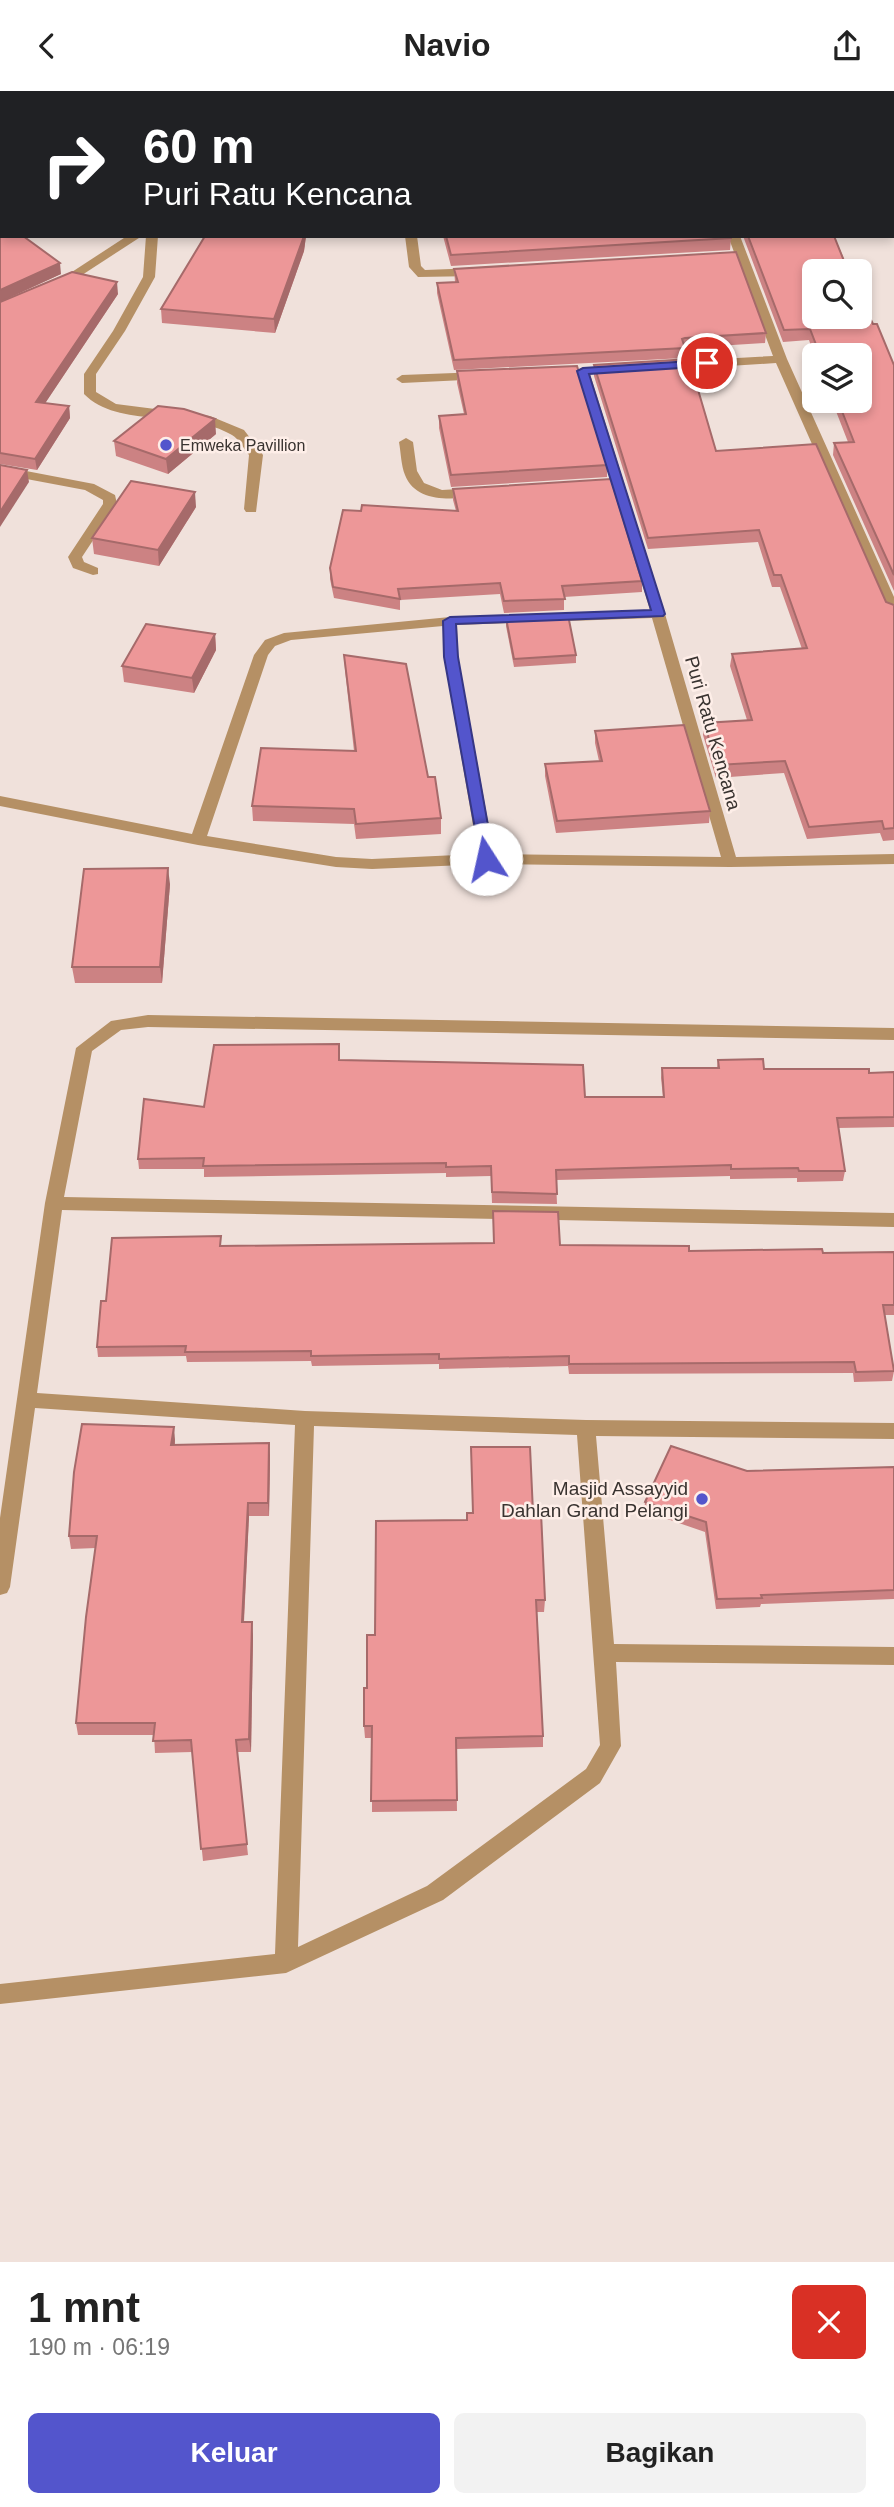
<!DOCTYPE html>
<html lang="id">
<head>
<meta charset="utf-8">
<style>
  body { margin:0; font-family:Helvetica,sans-serif; background:#f2f2f2; color:#222; height:100vh; display:flex; flex-direction:column; font-size:26px; white-space:nowrap }
  * { box-sizing:border-box; margin:0 }
  p { font-size:23px; color:#767676 }
  .icon { flex:none; width:38px; height:38px; fill:none; stroke:currentColor; stroke-width:2; stroke-linecap:round; stroke-linejoin:round }
  .map { position:relative; height:2171px; overflow:hidden }
  .drawer { display:flex; flex-direction:column; background:#fff; flex:1 }
  .drawer>* { flex:none }
  .guide { position:absolute; left:0px; top:0px; width:894px; height:147px; box-shadow:0 4px 10px #0003; background:#202124; color:#fff; overflow:hidden }
  .tools { position:absolute; left:802px; top:168px; display:grid; gap:14px }
  .tools a { display:grid; place-items:center; width:70px; height:70px; border-radius:10px; background:#fff; box-shadow:0 4px 10px #0003; font-size:35px }
  .pin { position:absolute; display:grid; place-items:center; width:60px; height:60px; color:#fff; margin:-30px; border:4px solid #fff; border-radius:50%; box-shadow:0 2px 7px #0007 }
  .me { position:absolute; width:77px; margin:-38px; rotate:350deg; stroke-linejoin:round; filter:drop-shadow(0 0 5px #0008) }
  .turn { display:flex; align-items:center; gap:24px; height:147px; padding:0 28px; font-size:32px }
  .turn .icon { width:91px; height:91px; stroke-width:2.5 }
  .turn b { display:block; font-size:49px; line-height:60px }
  .round { display:grid; place-items:center; flex:none; width:74px; height:74px; border-radius:10px; background:#f2f2f2 }
  .overview { display:flex; align-items:center; justify-content:space-between; height:119px; padding:0 28px }
  h1 { font-size:42px; font-weight:700; line-height:52px }
  .primary-button { display:flex; gap:14px; margin-top:auto; padding:14px 28px }
  .primary-button a { flex:1; height:80px; border-radius:10px; background:#5355cc; color:#fff; font-size:28px; font-weight:700; line-height:80px; text-align:center }
  .primary-button a+a { background:#f2f2f2; color:#222 }
  header { display:flex; justify-content:space-between; align-items:center; height:91px; padding:0 28px; background:#fff; font-size:32px; font-weight:700 }
  .map>svg:first-child { display:block }
  .lines { fill:none; stroke-linecap:round; stroke-linejoin:round }
  .minor { fill:#b59065; fill-rule:evenodd }
  .wall { fill:#cc8283 }
  .shaded-wall { fill:#a66a6a }
  .building { fill:#ed9798; stroke:#a66a6a; stroke-width:2 }
  .route { fill:#5355cc; stroke:#363785; stroke-width:2 }
  .poi-dot { fill:#5355cc; stroke:#feeee8; stroke-width:2.5 }
  .labels { text-anchor:middle; dominant-baseline:central; stroke-width:5; stroke-linejoin:round; paint-order:stroke }
  .far-poi-label { font-size:16px; fill:#393330; stroke:#feeee8; text-anchor:start }
  .street-label { font-size:19px; fill:#393330; stroke:#feeee8 }
  .poi-label { font-size:19px; fill:#393330; stroke:#feeee8; text-anchor:end }
</style>
</head>
<body>
<header><svg class="icon" aria-label="back" viewBox="0 0 24 24"><path d="M15 5l-7 7 7 7"/></svg>Navio<svg class="icon" aria-label="share" viewBox="0 0 24 24"><path d="M12 15V3M7 8l5-5 5 5M5 13v7h14v-7"/></svg></header>
<div class="map">
<svg width="894" height="2171" viewBox="0 0 894 2171">
  <rect width="100%" height="100%" fill="#f0e1db"/>
  <g class="lines">
    <g class="minor">
      <path d="M 111,0 L 123,0 L 123,2 L 112,2 Z"/>
      <path d="M 381,0 L 393,0 L 393,2 L 382,2 Z"/>
      <path d="M 127,145 L 142,145 L 62,197 L 52,194 Z"/>
      <path d="M 146,145 L 158,145 L 155,186 L 125,240 L 96,283 L 96,301 L 116,313 L 210,325 L 244,339 L 263,364 L 256,421 L 246,421 L 244,418 L 249,364 C 244,358 239,348 232,344 C 189,318 118,338 84,303 L 84,283 L 113,240 L 143,186 Z"/>
      <path d="M 405,145 L 417,145 L 421,175 L 425,179 L 477,177 L 483,181 L 477,185 L 418,186 L 409,176 Z"/>
      <path d="M 728,145 L 740,145 L 787,268 L 894,506 L 894,526 L 887,522 L 776,272 L 666,279 L 660,275 L 666,271 L 773,265 Z"/>
      <path d="M 583,276 L 589,280 L 665,523 L 736,766 L 894,763 L 894,773 L 730,776 L 487,773 L 372,778 L 336,776 L 198,754 L 0,715 L 0,705 L 192,743 L 254,564 L 265,549 L 284,542 L 450,526 L 650,519 L 577,280 ZM 652,527 L 721,766 L 494,763 L 458,566 L 457,534 ZM 443,535 L 444,566 L 478,763 L 372,768 L 336,766 L 207,745 L 268,564 L 275,555 L 291,549 Z"/>
      <path d="M 481,281 L 485,282 L 485,288 L 402,292 L 396,288 L 402,284 Z"/>
      <path d="M 406,347 L 413,351 L 417,380 L 424,392 L 442,399 L 476,397 L 481,398 L 481,404 C 456,409 416,413 405,384 C 401,374 401,362 399,351 Z"/>
      <path d="M 0,375 L 94,393 L 115,404 L 117,413 L 82,466 L 84,471 L 98,477 L 98,483 L 93,484 L 73,477 L 68,466 L 103,413 L 103,409 L 85,399 L 0,383 Z"/>
      <path d="M 148,924 L 894,937 L 894,949 L 148,936 L 121,939 L 92,960 L 64,1106 L 894,1122 L 894,1136 L 62,1119 L 37,1302 L 305,1320 L 586,1329 L 894,1332 L 894,1348 L 596,1345 L 614,1553 L 894,1556 L 894,1574 L 616,1571 L 621,1655 L 600,1692 L 443,1809 L 286,1882 L 0,1913 L 0,1893 L 275,1863 L 295,1334 L 35,1317 L 10,1496 L 7,1502 L 0,1504 L 0,1427 L 45,1112 L 76,957 L 111,930 ZM 314,1335 L 577,1344 L 600,1654 L 586,1678 L 427,1795 L 298,1856 Z"/>
    </g>
  </g>
  <g class="wall">
    <path d="M 0,0 L 2,2 L 2,145 L 61,183 L 0,211 Z"/>
    <path d="M 306,145 L 304,160 L 275,242 L 162,232 L 161,218 L 205,146 Z"/>
    <path d="M 443,145 L 731,145 L 731,147 L 730,159 L 451,175 Z"/>
    <path d="M 743,145 L 834,145 L 873,233 L 894,274 L 894,500 L 833,364 L 834,352 L 848,351 L 832,310 L 859,310 L 859,264 L 814,264 L 809,249 L 783,251 Z"/>
    <path d="M 454,178 L 766,242 L 765,252 L 685,257 L 684,267 L 454,279 L 437,202 L 437,192 L 455,191 Z"/>
    <path d="M 118,203 L 45,312 L 69,315 L 70,327 L 37,379 L 0,373 L 0,211 Z"/>
    <path d="M 594,274 L 716,360 L 886,511 L 894,514 L 894,749 L 883,750 L 880,742 L 807,748 L 784,682 L 716,687 L 703,644 L 704,632 L 747,629 L 730,575 L 732,563 L 802,558 L 780,496 L 772,496 L 758,451 L 648,458 L 594,285 Z"/>
    <path d="M 457,280 L 607,374 L 607,386 L 451,396 L 439,337 L 439,325 L 464,323 L 457,292 Z"/>
    <path d="M 216,343 L 168,383 L 116,365 L 114,350 Z"/>
    <path d="M 453,398 L 642,490 L 642,501 L 564,506 L 564,519 L 504,522 L 500,503 L 400,509 L 400,519 L 334,507 L 330,488 L 330,477 L 361,420 L 456,420 L 453,409 Z"/>
    <path d="M 196,416 L 159,475 L 94,463 L 92,447 Z"/>
    <path d="M 506,527 L 576,564 L 576,572 L 514,576 L 506,535 Z"/>
    <path d="M 215,543 L 216,559 L 194,602 L 124,591 L 122,575 Z"/>
    <path d="M 344,564 L 428,686 L 441,727 L 441,743 L 356,748 L 354,733 L 253,730 L 252,715 L 354,660 L 345,579 Z"/>
    <path d="M 595,640 L 710,720 L 709,732 L 556,742 L 545,685 L 545,673 L 599,670 L 595,652 Z"/>
    <path d="M 170,793 L 162,892 L 75,892 L 72,876 Z"/>
    <path d="M 340,969 L 585,1006 L 663,1006 L 661,987 L 662,977 L 717,977 L 718,969 L 764,978 L 869,982 L 894,981 L 894,1036 L 838,1037 L 845,1080 L 843,1090 L 797,1091 L 797,1087 L 730,1088 L 730,1085 L 556,1089 L 557,1113 L 492,1112 L 491,1085 L 446,1086 L 446,1082 L 204,1086 L 204,1078 L 139,1078 L 138,1068 L 204,1016 Z"/>
    <path d="M 493,1120 L 560,1154 L 689,1160 L 823,1162 L 894,1161 L 894,1224 L 885,1224 L 894,1280 L 892,1290 L 854,1291 L 853,1282 L 569,1283 L 568,1275 L 439,1278 L 439,1273 L 312,1275 L 311,1270 L 187,1271 L 186,1265 L 98,1266 L 97,1256 L 106,1210 L 222,1155 L 494,1152 Z"/>
    <path d="M 175,1349 L 175,1354 L 269,1352 L 270,1365 L 269,1425 L 249,1425 L 244,1531 L 253,1544 L 251,1661 L 237,1661 L 248,1764 L 203,1770 L 192,1661 L 155,1662 L 154,1644 L 78,1644 L 76,1632 L 96,1457 L 71,1458 L 69,1445 Z"/>
    <path d="M 894,1376 L 894,1508 L 761,1513 L 760,1516 L 716,1518 L 705,1441 L 644,1420 L 645,1411 L 747,1380 Z"/>
    <path d="M 533,1421 L 545,1509 L 544,1521 L 537,1521 L 543,1645 L 543,1656 L 456,1658 L 457,1720 L 372,1721 L 372,1647 L 365,1647 L 364,1635 L 367,1597 L 467,1429 Z"/>
  </g>
  <g class="shaded-wall">
    <path d="M 304,145 L 306,145 L 304,160 L 275,242 L 274,228 Z"/>
    <path d="M 60,172 L 61,183 L 0,211 L 0,199 Z"/>
    <path d="M 117,191 L 118,203 L 38,323 L 36,311 Z"/>
    <path d="M 69,315 L 70,327 L 37,379 L 35,368 Z"/>
    <path d="M 215,328 L 216,343 L 168,383 L 166,368 Z"/>
    <path d="M 27,379 L 29,391 L 0,436 L 0,421 Z"/>
    <path d="M 195,401 L 196,416 L 159,475 L 158,459 Z"/>
    <path d="M 215,543 L 216,559 L 194,602 L 192,587 Z"/>
    <path d="M 168,777 L 170,793 L 162,892 L 160,876 Z"/>
    <path d="M 174,1336 L 175,1349 L 173,1367 L 171,1354 Z"/>
    <path d="M 269,1352 L 270,1365 L 269,1425 L 268,1412 Z"/>
    <path d="M 248,1412 L 249,1425 L 243,1544 L 242,1531 Z"/>
    <path d="M 252,1531 L 253,1544 L 251,1661 L 249,1648 Z"/>
  </g>
  <g class="building">
    <path d="M 0,0 L 61,0 L 64,2 L 2,2 L 2,61 L 0,61 Z"/>
    <path d="M 0,71 L 2,71 L 2,123 L 0,124 Z"/>
    <path d="M 0,129 L 2,130 L 2,145 L 23,145 L 60,172 L 0,199 Z"/>
    <path d="M 304,145 L 274,228 L 161,218 L 205,145 Z"/>
    <path d="M 446,145 L 731,145 L 731,147 L 451,164 Z"/>
    <path d="M 748,145 L 834,145 L 848,180 L 814,180 L 814,226 L 859,226 L 859,205 L 873,233 L 877,233 L 894,274 L 894,484 L 834,352 L 854,351 L 838,310 L 859,310 L 859,264 L 820,264 L 810,238 L 784,239 Z"/>
    <path d="M 736,161 L 766,242 L 685,247 L 682,248 L 685,257 L 454,269 L 437,192 L 458,191 L 454,178 Z"/>
    <path d="M 72,181 L 117,191 L 36,311 L 69,315 L 35,368 L 0,362 L 0,211 Z"/>
    <path d="M 689,268 L 716,360 L 816,353 L 886,511 L 894,514 L 894,737 L 884,738 L 882,730 L 809,736 L 785,670 L 717,674 L 704,632 L 752,629 L 732,563 L 807,557 L 781,484 L 774,484 L 759,439 L 648,447 L 594,274 Z"/>
    <path d="M 577,275 L 607,374 L 451,384 L 439,325 L 466,323 L 457,280 Z"/>
    <path d="M 158,315 L 184,318 L 215,328 L 166,368 L 114,350 Z"/>
    <path d="M 0,374 L 27,379 L 0,421 Z"/>
    <path d="M 611,388 L 642,490 L 562,495 L 565,508 L 504,510 L 500,492 L 398,498 L 400,508 L 333,496 L 330,477 L 343,419 L 361,420 L 362,414 L 458,420 L 453,398 Z"/>
    <path d="M 131,390 L 195,401 L 158,459 L 92,447 Z"/>
    <path d="M 568,524 L 576,564 L 514,568 L 506,527 Z"/>
    <path d="M 146,533 L 215,543 L 192,587 L 122,575 Z"/>
    <path d="M 344,564 L 406,573 L 428,686 L 435,686 L 441,727 L 356,733 L 354,718 L 252,715 L 261,657 L 356,660 Z"/>
    <path d="M 684,634 L 710,720 L 557,730 L 545,673 L 602,670 L 595,640 Z"/>
    <path d="M 168,777 L 160,876 L 72,876 L 84,778 Z"/>
    <path d="M 339,953 L 339,969 L 583,974 L 585,1006 L 664,1006 L 662,977 L 719,977 L 718,969 L 763,968 L 764,978 L 869,978 L 869,982 L 894,981 L 894,1026 L 837,1027 L 845,1080 L 799,1080 L 798,1077 L 731,1078 L 731,1074 L 556,1079 L 557,1103 L 492,1101 L 491,1075 L 446,1076 L 446,1072 L 203,1075 L 204,1067 L 138,1068 L 144,1008 L 204,1016 L 214,954 Z"/>
    <path d="M 493,1120 L 558,1121 L 560,1154 L 689,1155 L 689,1160 L 822,1158 L 823,1162 L 894,1161 L 894,1214 L 883,1214 L 894,1280 L 856,1281 L 854,1271 L 569,1273 L 569,1265 L 439,1268 L 439,1263 L 311,1265 L 311,1260 L 185,1261 L 186,1255 L 97,1256 L 101,1210 L 106,1210 L 112,1147 L 221,1145 L 220,1155 L 494,1152 Z"/>
    <path d="M 82,1333 L 174,1336 L 171,1354 L 269,1352 L 268,1412 L 248,1412 L 242,1531 L 252,1531 L 249,1648 L 236,1649 L 247,1753 L 201,1758 L 191,1649 L 153,1650 L 155,1632 L 76,1632 L 86,1526 L 97,1445 L 69,1445 L 74,1381 Z"/>
    <path d="M 671,1355 L 747,1380 L 894,1376 L 894,1499 L 761,1504 L 762,1507 L 717,1508 L 706,1431 L 645,1411 Z"/>
    <path d="M 471,1356 L 530,1356 L 533,1421 L 541,1421 L 545,1509 L 536,1509 L 543,1645 L 456,1647 L 457,1709 L 371,1710 L 372,1635 L 364,1635 L 364,1597 L 367,1597 L 367,1544 L 375,1544 L 376,1430 L 467,1429 L 467,1422 L 473,1422 Z"/>
  </g>
  <path class="route" d="M 707,269 L 711,270 L 711,275 L 589,283 L 665,523 L 663,525 L 456,533 L 458,566 L 494,768 L 492,771 L 481,771 L 444,566 L 443,530 L 450,526 L 651,519 L 577,280 L 583,277 Z"/>
  <g class="poi-dot">
    <circle cx="166" cy="354" r="7"/>
    <circle cx="702" cy="1408" r="7"/>
  </g>
  <g class="labels">
    <g class="far-poi-label">
      <text x="180" y="354">Emweka Pavillion</text>
    </g>
    <g class="street-label">
      <text transform="translate(713 642) rotate(74)">Puri Ratu Kencana</text>
    </g>
    <g class="poi-label">
      <text x="688" y="1397">Masjid Assayyid<tspan x="688" dy="22">Dahlan Grand Pelangi</tspan></text>
    </g>
  </g>
</svg>
<div class="tools">
<a><svg class="icon" aria-label="search" viewBox="0 0 24 24"><circle cx="10" cy="10" r="6"/><path d="M15 15l6 6"/></svg></a>
<a><svg class="icon" aria-label="layers" viewBox="0 0 24 24"><path d="M12 4l9 5-9 5-9-5zM3 14l9 5 9-5"/></svg></a>
</div>
<div class="pin" style="left:707px;top:272px;background:#d93025"><svg class="icon" aria-label="arrive" viewBox="0 0 24 24"><path d="M6 21V4h12l-3 4 3 4H6"/></svg></div>
<svg class="me" style="left:486px;top:768px" viewBox="-20 -20 40 40"><circle r="19" fill="#fff"/><path d="M0-13L10 11 0 6-10 11z" fill="#5355cc"/></svg>
<div class="guide">
<div class="turn"><svg class="icon" aria-label="right" viewBox="0 0 24 24"><path d="M7 20v-9h11M14 6l5 5-5 5"/></svg><div><b>60 m</b>Puri Ratu Kencana</div></div>
</div>
</div>
<section class="drawer">
<div class="overview"><div><h1>1 mnt</h1><p>190 m · 06:19</p></div><a class="round" style="background:#d93025;color:#fff"><svg class="icon" aria-label="close" viewBox="0 0 24 24"><path d="M6 6l12 12M18 6L6 18"/></svg></a></div>
<div class="primary-button"><a>Keluar</a><a>Bagikan</a></div>
</section>
</body>
</html>
